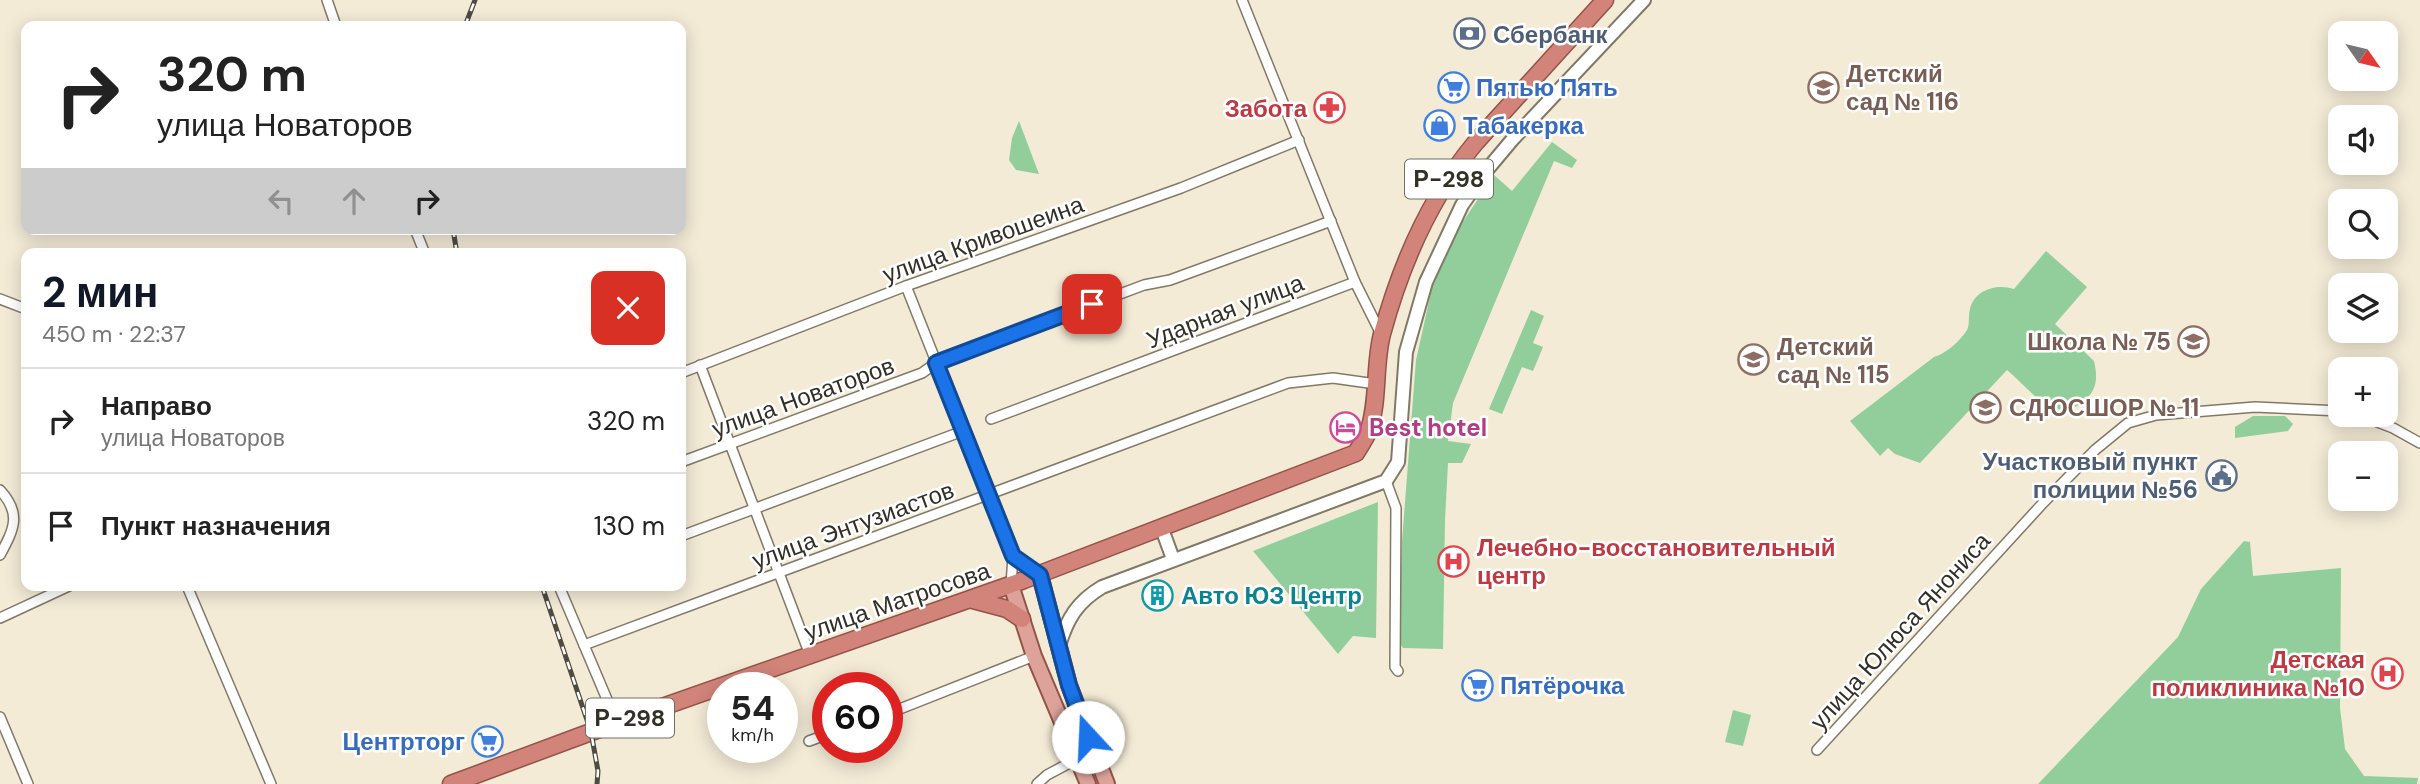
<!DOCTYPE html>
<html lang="ru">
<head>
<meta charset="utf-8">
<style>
  body { margin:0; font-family:"DM Sans",sans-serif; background:#f6f6f6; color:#222; height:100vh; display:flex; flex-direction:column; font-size:26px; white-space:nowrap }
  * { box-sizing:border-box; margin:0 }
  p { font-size:23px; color:#767676 }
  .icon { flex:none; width:38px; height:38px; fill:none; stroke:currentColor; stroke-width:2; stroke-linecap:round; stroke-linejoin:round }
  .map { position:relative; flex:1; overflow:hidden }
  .sheet { position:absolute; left:21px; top:248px; width:665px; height:343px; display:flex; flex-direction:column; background:#fff; border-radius:14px; box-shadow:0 4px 18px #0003 }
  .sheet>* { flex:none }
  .banner { position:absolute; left:21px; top:21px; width:665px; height:214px; border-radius:14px; box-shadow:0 4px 18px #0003; background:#fff; color:#222; overflow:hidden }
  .needle { width:46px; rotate:124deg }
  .fabs { position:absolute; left:2328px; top:21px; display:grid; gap:14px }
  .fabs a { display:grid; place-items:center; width:70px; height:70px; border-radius:14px; background:#fff; box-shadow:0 4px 18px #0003; font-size:35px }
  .speed { position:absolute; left:707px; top:672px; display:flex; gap:14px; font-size:35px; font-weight:700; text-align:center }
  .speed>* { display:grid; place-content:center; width:91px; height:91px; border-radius:50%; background:#fff; box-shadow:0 4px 18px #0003; line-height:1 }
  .speed small { font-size:18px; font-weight:400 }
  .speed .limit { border:10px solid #d22; background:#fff; color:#111 }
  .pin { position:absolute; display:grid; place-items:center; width:60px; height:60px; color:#fff; margin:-30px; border-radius:14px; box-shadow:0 4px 10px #0006 }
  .me { position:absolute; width:77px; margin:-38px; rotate:340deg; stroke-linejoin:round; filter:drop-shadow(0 0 5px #0008) }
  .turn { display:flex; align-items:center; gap:24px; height:147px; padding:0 21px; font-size:32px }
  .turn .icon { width:91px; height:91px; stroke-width:2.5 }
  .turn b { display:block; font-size:49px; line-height:60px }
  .lanes { display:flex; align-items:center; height:66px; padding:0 21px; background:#0003; justify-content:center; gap:35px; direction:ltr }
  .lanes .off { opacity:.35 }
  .round { display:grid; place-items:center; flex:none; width:74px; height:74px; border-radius:14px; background:#f6f6f6 }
  .summary { display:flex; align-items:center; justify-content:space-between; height:119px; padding:0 21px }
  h1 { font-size:42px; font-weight:700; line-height:52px; color:#111827 }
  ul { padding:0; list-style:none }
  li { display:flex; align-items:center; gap:21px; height:105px; padding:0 21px; border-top:2px solid #e0e0e0 }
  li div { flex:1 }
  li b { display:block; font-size:26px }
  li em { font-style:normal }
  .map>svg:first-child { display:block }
  .green { fill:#91ce9c }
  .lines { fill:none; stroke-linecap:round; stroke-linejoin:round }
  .minor-casing { stroke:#817967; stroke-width:12 }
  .tertiary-casing { stroke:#817967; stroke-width:16 }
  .primary-casing { stroke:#935348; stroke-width:18 }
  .trunk-casing { stroke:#935348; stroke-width:19 }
  .minor { stroke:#fff; stroke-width:9 }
  .tertiary { stroke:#fff; stroke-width:12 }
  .primary { stroke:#dda39b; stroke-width:14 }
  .trunk { stroke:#d2847a; stroke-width:16 }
  .rail-casing { stroke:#4e4b41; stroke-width:5 }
  .rail { stroke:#fff; stroke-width:2.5; stroke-dasharray:8; stroke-linecap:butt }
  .route-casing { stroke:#114b97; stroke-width:18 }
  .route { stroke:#1a73e8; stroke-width:12 }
  .labels { text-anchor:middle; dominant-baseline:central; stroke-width:5; stroke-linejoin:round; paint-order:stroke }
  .shield { fill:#fff; stroke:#706e68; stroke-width:2 }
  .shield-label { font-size:23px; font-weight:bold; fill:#333028 }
  .service-label { font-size:24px; font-weight:bold; fill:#4e5e75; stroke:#fff; text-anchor:start }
  .education-label { font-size:24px; font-weight:bold; fill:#785e54; stroke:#fff; text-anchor:start }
  .shop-label { font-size:24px; font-weight:bold; fill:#366cbe; stroke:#fff; text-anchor:start }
  .health-label { font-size:24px; font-weight:bold; fill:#be3a42; stroke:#fff; text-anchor:end }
  .street-label { font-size:24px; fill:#333028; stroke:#fff }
  .hotel-label { font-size:24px; font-weight:bold; fill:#b23c85; stroke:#fff; text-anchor:start }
  .culture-label { font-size:24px; font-weight:bold; fill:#0d838f; stroke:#fff; text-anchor:start }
</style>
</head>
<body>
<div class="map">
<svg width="2420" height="784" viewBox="0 0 2420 784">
  <rect width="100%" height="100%" fill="#f3ebd6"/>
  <g class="green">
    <path d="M 1019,121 L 1039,174 L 1016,170 L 1009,160 L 1012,138 Z"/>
    <path d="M 1552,142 L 1577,160 L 1572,168 L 1554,161 L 1453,403 L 1448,441 L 1471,444 L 1462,463 L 1448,463 L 1445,520 L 1443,649 L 1403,648 L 1398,641 L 1402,541 L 1416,360 L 1432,288 L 1460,226 L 1494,175 L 1512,191 Z"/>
    <path d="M 2046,251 L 2087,287 L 2055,324 L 2094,361 C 2097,374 2098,387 2088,397 C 2057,430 2031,390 2007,370 L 1920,463 L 1895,454 L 1888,448 L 1880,456 L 1850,421 L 1934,357 C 1947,353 1959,342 1967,330 C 1970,325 1968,316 1970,309 C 1974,290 1997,283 2014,289 Z"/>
    <path d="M 1531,310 L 1544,316 L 1533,343 L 1543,347 L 1533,371 L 1522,367 L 1502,414 L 1489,409 Z"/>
    <path d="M 2253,416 L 2285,416 L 2293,424 L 2288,431 L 2235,438 L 2235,427 Z"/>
    <path d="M 1378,502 L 1376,638 L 1353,636 L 1338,654 L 1253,551 Z"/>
    <path d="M 2244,541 L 2250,542 L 2253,576 L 2341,568 L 2340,708 L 2345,749 L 2364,776 L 2418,778 L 2417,784 L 2038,784 L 2178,637 L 2201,589 Z"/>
    <path d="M 1733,710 L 1751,715 L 1743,746 L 1725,742 Z"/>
  </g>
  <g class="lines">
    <defs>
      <g id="minor">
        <path d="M 327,0 L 336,26"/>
        <path d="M 1242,0 L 1355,282 L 1381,334"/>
        <path d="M 415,229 L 425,254"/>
        <path d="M 906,286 L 1013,556 L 1011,585"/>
        <path d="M 0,299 L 26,309"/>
        <path d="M 700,365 L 810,655"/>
        <path d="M 681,373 L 906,286 L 1181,188 L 1299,140"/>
        <path d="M 2359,415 L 2393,428 L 2420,443"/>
        <path d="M 991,419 L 1355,282"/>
        <path d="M 681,462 L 922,373 L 936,363 L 1144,285 L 1170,280 L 1331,221"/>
        <path d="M 1386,481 L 1396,508 L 1395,667 L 1398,671"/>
        <path d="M 0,490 C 22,514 14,529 0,555"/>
        <path d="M 681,536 L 963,431"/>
        <path d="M 1013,556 L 1040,575"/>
        <path d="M 187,586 L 271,784"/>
        <path d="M 559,586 L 617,723"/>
        <path d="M 0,618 L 69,586"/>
        <path d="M 584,645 L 1288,383 L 1333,378 L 1376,384"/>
        <path d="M 887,714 L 1034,656"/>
        <path d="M 0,717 L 28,784"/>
        <path d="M 809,741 L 828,734"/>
        <path d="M 1817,750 L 2043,503 L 2095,450 L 2128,423 L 2156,415 L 2255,407 L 2340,411"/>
        <path d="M 1037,784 L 1047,775 L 1077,759"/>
      </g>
      <g id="tertiary">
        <path d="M 1162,529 L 1173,559"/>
        <path d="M 1059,646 C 1067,619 1077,602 1102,587 L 1386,481 L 1398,462 L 1406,352 L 1426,282 L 1462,205 L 1486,171 L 1512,140 L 1644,0"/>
      </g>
      <g id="primary">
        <path d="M 1040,575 L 1069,685 L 1107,784"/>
        <path d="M 1011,585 L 1034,656 L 1088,784"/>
      </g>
      <g id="trunk">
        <path d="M 973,600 L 1007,609 L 1022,619"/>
        <path d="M 451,784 L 591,732 L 1024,580 L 1356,453 C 1360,446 1366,438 1369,430 C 1379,399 1374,365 1382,334 C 1401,264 1430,197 1476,142 L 1605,0"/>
      </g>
    </defs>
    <use href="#minor" class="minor-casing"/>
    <use href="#tertiary" class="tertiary-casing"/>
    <use href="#primary" class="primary-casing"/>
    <use href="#trunk" class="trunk-casing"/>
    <use href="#minor" class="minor"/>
    <use href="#tertiary" class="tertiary"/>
    <use href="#primary" class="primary"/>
    <use href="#trunk" class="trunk"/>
    <defs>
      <g id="rail">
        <path d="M 465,26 L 475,0"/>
        <path d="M 453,229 L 457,254"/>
        <path d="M 542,586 L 591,732 L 598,771 L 597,784"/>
      </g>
    </defs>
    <use href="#rail" class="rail-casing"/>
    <use href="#rail" class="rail"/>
  </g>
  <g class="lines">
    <defs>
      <path id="route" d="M 1088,737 L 1069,685 L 1040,575 L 1013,556 L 936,363 L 1092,304"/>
    </defs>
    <use href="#route" class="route-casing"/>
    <use href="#route" class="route"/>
  </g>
  <defs>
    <symbol id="bank-ring" viewBox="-11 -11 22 22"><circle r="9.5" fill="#fff" stroke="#5c6f8a" stroke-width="1.5"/><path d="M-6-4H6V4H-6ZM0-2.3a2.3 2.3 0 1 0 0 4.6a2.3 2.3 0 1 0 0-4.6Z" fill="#5c6f8a"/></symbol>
    <symbol id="supermarket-ring" viewBox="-11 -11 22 22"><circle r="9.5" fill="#fff" stroke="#3f7fe0" stroke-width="1.5"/><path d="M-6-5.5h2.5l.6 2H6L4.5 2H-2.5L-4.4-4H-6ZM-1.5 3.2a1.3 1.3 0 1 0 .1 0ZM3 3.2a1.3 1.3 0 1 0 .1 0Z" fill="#3f7fe0"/></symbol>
    <symbol id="school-ring" viewBox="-11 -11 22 22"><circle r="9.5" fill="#fff" stroke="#8d6e63" stroke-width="1.5"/><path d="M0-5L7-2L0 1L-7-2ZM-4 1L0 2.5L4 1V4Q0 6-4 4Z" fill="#8d6e63"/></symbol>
    <symbol id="pharmacy-ring" viewBox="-11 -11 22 22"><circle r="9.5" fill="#fff" stroke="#e0444e" stroke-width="1.5"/><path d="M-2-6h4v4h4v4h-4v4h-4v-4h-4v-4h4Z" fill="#e0444e"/></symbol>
    <symbol id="shop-ring" viewBox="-11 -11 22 22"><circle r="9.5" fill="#fff" stroke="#3f7fe0" stroke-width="1.5"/><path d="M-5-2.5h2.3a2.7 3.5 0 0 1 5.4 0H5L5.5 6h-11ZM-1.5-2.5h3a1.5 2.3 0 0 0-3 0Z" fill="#3f7fe0"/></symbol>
    <symbol id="hotel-ring" viewBox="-11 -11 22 22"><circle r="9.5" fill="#fff" stroke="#d1479c" stroke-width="1.5"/><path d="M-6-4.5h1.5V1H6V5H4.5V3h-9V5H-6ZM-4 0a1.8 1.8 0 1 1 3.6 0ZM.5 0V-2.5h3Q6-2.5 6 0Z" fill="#d1479c"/></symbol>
    <symbol id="civic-ring" viewBox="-11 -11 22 22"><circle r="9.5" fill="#fff" stroke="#5c6f8a" stroke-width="1.5"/><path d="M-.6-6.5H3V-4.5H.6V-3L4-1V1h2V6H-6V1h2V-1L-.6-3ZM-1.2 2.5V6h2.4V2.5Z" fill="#5c6f8a"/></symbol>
    <symbol id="hospital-ring" viewBox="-11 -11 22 22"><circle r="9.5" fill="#fff" stroke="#e0444e" stroke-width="1.5"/><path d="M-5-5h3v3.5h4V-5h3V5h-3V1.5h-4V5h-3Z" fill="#e0444e"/></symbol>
    <symbol id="building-ring" viewBox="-11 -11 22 22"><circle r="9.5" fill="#fff" stroke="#0f9aa8" stroke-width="1.5"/><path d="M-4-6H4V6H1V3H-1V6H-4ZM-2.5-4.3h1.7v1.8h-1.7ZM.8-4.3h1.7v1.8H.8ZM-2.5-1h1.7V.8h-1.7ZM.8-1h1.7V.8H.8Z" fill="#0f9aa8"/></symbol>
  </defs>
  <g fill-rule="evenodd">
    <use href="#bank-ring" x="1452" y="16" width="35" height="35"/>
    <use href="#supermarket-ring" x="1436" y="70" width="35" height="35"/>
    <use href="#school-ring" x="1806" y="70" width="35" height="35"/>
    <use href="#pharmacy-ring" x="1312" y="90" width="35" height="35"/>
    <use href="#shop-ring" x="1422" y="108" width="35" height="35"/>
    <use href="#school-ring" x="2176" y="324" width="35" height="35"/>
    <use href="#school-ring" x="1736" y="342" width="35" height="35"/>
    <use href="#school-ring" x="1968" y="390" width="35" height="35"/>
    <use href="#hotel-ring" x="1328" y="410" width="35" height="35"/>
    <use href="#civic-ring" x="2204" y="458" width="35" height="35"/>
    <use href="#hospital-ring" x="1436" y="544" width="35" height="35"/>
    <use href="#building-ring" x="1140" y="578" width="35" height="35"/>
    <use href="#hospital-ring" x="2370" y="656" width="35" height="35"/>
    <use href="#supermarket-ring" x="1460" y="668" width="35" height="35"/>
    <use href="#supermarket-ring" x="470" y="724" width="35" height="35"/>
  </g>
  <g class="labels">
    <g class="shield">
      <rect x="1405" y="159.5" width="88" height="39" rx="5"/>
      <rect x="586" y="698.5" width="88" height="39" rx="5"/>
    </g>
    <g class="shield-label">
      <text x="1449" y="179">Р-298</text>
      <text x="630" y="718">Р-298</text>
    </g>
    <g class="service-label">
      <text x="1493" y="34">Сбербанк</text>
      <text x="2198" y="461" text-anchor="end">Участковый пункт<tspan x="2198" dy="28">полиции №56</tspan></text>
    </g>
    <g class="education-label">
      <text x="1846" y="73">Детский<tspan x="1846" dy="28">сад № 116</tspan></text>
      <text x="2171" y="341" text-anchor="end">Школа № 75</text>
      <text x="1777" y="346">Детский<tspan x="1777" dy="28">сад № 115</tspan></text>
      <text x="2009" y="407">СДЮСШОР № 11</text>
    </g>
    <g class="shop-label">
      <text x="1476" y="87">Пятью Пять</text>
      <text x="1463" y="125">Табакерка</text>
      <text x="1500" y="685">Пятёрочка</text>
      <text x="465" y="741" text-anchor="end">Центрторг</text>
    </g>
    <g class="health-label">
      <text x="1307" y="108">Забота</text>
      <text x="1477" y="547" text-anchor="start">Лечебно-восстановительный<tspan x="1477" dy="28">центр</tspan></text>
      <text x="2365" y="659">Детская<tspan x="2365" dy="28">поликлиника №10</tspan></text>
    </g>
    <g class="street-label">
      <text transform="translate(983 239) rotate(-20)">улица Кривошеина</text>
      <text transform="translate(1225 311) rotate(-21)">Ударная улица</text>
      <text transform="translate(803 397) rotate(-20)">улица Новаторов</text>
      <text transform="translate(853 525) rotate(-20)">улица Энтузиастов</text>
      <text transform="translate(897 601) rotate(-19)">улица Матросова</text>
      <text transform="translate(1900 631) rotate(-48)">улица Юлюса Янониса</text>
    </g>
    <g class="hotel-label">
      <text x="1369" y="427">Best hotel</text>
    </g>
    <g class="culture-label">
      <text x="1181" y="595">Авто ЮЗ Центр</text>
    </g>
  </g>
</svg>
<div class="fabs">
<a><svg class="needle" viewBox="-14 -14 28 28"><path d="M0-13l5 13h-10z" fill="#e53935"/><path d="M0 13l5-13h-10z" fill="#767676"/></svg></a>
<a><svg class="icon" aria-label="sound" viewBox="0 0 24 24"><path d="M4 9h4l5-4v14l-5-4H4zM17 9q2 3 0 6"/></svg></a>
<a><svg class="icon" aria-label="search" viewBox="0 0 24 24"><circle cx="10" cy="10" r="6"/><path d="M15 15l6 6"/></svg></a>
<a><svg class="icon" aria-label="layers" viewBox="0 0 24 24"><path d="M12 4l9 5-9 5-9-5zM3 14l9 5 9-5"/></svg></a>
<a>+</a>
<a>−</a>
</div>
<div class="speed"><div>54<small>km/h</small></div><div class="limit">60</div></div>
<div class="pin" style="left:1092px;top:304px;background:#d93025"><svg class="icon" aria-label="arrive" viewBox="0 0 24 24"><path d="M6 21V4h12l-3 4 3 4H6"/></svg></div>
<svg class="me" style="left:1088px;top:737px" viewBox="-20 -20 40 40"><circle r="19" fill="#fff"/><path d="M0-13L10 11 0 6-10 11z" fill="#1a73e8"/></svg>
<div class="banner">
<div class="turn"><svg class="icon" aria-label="right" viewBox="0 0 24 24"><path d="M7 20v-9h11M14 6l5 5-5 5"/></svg><div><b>320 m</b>улица Новаторов</div></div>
<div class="lanes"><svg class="icon off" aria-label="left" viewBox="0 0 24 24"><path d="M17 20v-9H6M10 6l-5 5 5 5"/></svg><svg class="icon off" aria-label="ahead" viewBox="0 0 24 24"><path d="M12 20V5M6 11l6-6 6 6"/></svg><svg class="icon" aria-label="right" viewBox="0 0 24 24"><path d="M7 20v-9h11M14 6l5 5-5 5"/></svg></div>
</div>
<section class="sheet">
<div class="summary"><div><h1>2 мин</h1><p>450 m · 22:37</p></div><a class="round" style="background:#d93025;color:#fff"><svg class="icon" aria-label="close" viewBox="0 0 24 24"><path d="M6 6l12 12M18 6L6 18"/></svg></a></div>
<ul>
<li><svg class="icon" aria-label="right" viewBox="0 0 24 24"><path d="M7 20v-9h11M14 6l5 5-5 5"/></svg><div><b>Направо</b><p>улица Новаторов</p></div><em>320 m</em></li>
<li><svg class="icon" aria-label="arrive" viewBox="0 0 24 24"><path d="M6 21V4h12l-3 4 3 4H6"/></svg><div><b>Пункт назначения</b></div><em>130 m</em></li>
</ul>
</section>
</div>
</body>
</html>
